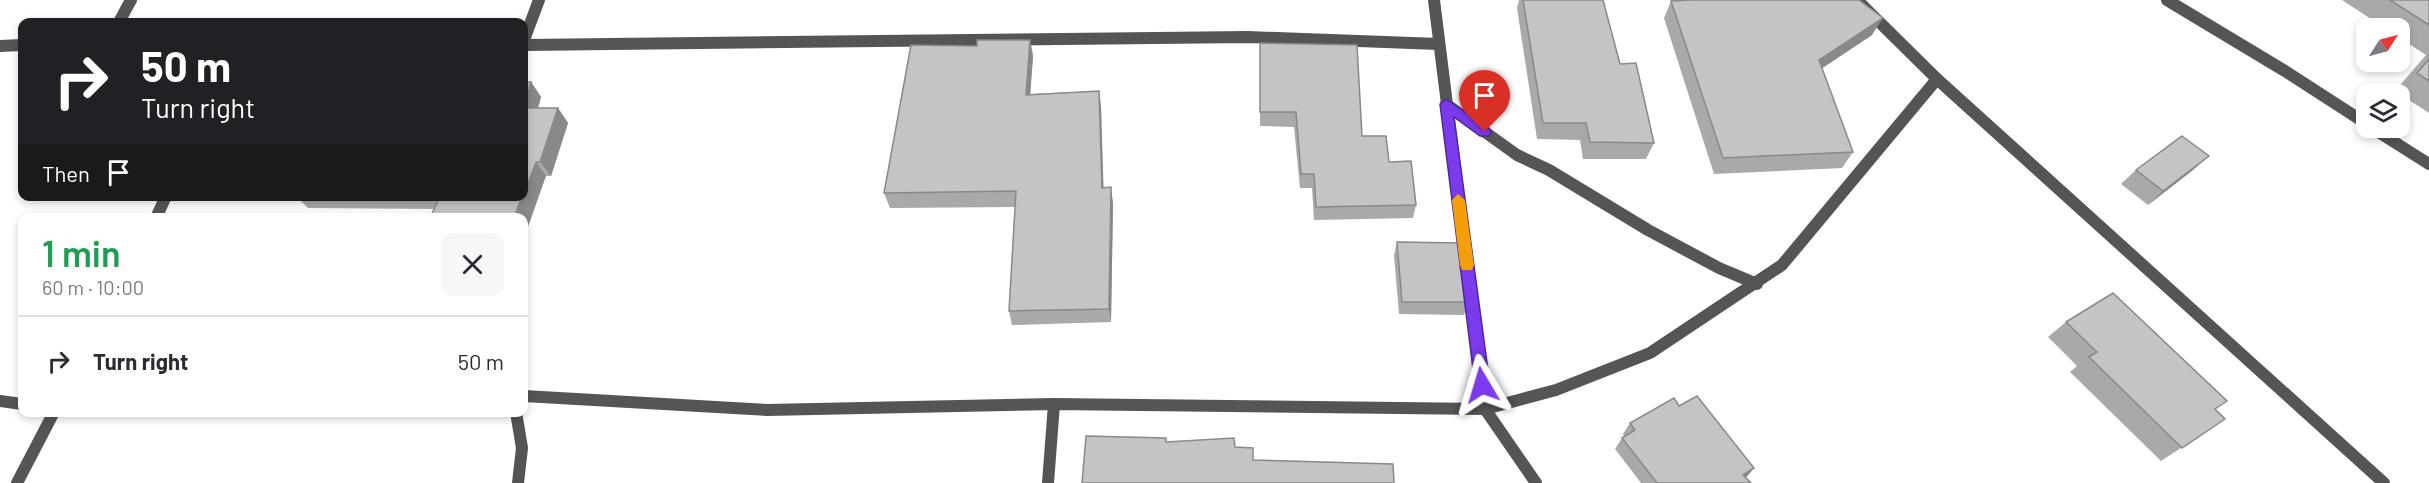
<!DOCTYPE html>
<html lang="en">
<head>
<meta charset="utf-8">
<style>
  body { margin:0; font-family:Barlow,sans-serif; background:#f7f7f7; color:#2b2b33; height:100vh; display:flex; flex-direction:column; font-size:22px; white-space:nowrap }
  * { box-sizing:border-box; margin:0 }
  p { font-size:20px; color:#7c7c81 }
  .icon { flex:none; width:33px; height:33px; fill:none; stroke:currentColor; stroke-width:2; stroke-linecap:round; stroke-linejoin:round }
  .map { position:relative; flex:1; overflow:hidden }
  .panel { position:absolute; left:18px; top:213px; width:510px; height:204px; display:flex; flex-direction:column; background:#fff; border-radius:12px; box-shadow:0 3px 9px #0003 }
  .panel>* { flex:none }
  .guide { position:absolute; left:18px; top:18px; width:510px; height:183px; border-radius:12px; box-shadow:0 3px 9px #0003; background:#202124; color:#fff; overflow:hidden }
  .needle { width:39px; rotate:54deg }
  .fabs { position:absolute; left:2356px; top:18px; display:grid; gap:12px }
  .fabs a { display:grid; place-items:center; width:54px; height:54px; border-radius:12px; background:#fff; box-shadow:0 3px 9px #0003; font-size:30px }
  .pin { position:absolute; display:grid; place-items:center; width:51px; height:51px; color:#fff; margin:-62px -26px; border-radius:50% 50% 50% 0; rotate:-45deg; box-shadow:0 0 6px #0007 }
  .pin .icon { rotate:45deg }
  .me { position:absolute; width:66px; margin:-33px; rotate:353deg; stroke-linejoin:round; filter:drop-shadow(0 0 4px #0008) }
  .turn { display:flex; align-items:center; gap:21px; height:126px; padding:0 24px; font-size:27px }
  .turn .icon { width:78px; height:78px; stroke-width:2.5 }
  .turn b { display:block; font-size:42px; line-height:51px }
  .then { display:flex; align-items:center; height:57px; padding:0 24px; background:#0003; gap:12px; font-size:22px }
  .round { display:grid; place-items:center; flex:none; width:63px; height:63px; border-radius:12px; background:#f7f7f7 }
  .headline { display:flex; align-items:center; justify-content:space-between; height:102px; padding:0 24px }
  h1 { font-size:36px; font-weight:600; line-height:45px; color:#1e9e55 }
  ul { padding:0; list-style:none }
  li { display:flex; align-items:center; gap:18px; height:90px; padding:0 24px; border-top:2px solid #e1e1e2 }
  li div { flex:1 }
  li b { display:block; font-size:22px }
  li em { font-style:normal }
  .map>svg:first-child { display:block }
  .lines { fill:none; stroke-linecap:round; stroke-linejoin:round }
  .street { stroke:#555; stroke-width:12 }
  .wall { fill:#a9a9a9 }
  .shaded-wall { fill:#898989 }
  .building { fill:#c4c4c4; stroke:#898989; stroke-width:1.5 }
  .route { fill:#7c3aed; stroke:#51269a; stroke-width:1.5 }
  .slow { fill:#f59e0b }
</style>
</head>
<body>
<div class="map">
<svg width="2429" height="483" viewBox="0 0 2429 483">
  <rect width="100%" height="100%" fill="#fff"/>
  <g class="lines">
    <g class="street">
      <path d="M 1434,0 L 1485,409 L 1536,483"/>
      <path d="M 1857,0 L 1937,79 L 2384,483"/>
      <path d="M 2167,0 L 2285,71 L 2367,124"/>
      <path d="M 119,22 L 131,0"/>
      <path d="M 524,40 L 539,0"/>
      <path d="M 524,45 L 1248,37 L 1439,44"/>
      <path d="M 0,46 L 22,45"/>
      <path d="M 1446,104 L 1517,155 L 1549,170 L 1648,230 L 1719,268 L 1757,284"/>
      <path d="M 2372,128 L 2429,164"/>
      <path d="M 156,218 L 166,196"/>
      <path d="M 524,396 L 767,410 L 1054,404 L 1485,409 L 1556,390 L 1650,353 L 1782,265 L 1937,79"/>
      <path d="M 0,401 L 22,404"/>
      <path d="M 516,412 L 522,448 L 518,483"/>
      <path d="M 17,483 L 54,412"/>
      <path d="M 1048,483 L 1054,404"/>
    </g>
  </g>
  <g class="wall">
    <path d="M 1519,0 L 1603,0 L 1620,64 L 1654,143 L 1646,159 L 1583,159 L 1580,140 L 1537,139 L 1517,8 Z"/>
    <path d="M 1678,0 L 1859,0 L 1872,35 L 1822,68 L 1853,152 L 1842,168 L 1714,174 L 1664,18 L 1671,1 L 1679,1 Z"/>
    <path d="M 2342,0 L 2429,0 L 2429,113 L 2395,91 L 2426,55 L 2400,38 L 2400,28 L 2385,28 Z"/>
    <path d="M 1030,40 L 1033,56 L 1030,94 L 1099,91 L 1101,107 L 1103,188 L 1113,203 L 1111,322 L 1012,325 L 1009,311 L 1015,207 L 890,208 L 884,193 L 977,46 Z"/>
    <path d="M 1260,43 L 1362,136 L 1389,162 L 1416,205 L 1413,218 L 1314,220 L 1312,188 L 1300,188 L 1294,127 L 1260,126 Z"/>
    <path d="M 531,82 L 541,97 L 538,108 L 558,108 L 568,123 L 551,176 L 546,176 L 524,218 L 434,209 L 308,208 L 296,196 L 524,196 Z"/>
    <path d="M 2136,170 L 2193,170 L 2148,205 L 2121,184 Z"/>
    <path d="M 1397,242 L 1468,302 L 1464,315 L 1399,314 L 1394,255 Z"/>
    <path d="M 2066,322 L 2215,409 L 2225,419 L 2161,461 L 2070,372 L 2077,366 L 2048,337 Z"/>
    <path d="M 1679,406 L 1746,478 L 1751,483 L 1641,483 L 1615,449 L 1622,438 L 1624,436 L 1623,434 L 1630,423 Z"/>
  </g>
  <g class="shaded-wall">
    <path d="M 1883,18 L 1872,35 L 1809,77 L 1819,60 Z"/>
    <path d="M 1030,40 L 1033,56 L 1029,111 L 1026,95 Z"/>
    <path d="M 531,82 L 541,97 L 534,123 L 524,108 Z"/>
    <path d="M 1099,91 L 1101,107 L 1104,203 L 1102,188 Z"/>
    <path d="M 558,108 L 568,123 L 551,176 L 540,162 Z"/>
    <path d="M 2209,156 L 2193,170 L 2148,205 L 2163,191 Z"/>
    <path d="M 536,162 L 546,176 L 524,238 L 524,218 L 514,218 L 522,196 L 524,196 L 524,194 Z"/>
    <path d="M 1111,187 L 1113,203 L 1111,322 L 1109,309 Z"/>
    <path d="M 1754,468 L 1745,479 L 1743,475 Z"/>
  </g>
  <g class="building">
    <path d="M 1523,0 L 1603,0 L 1620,64 L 1636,63 L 1654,143 L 1590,142 L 1586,123 L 1543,123 Z"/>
    <path d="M 1690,0 L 1859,0 L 1883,18 L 1819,60 L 1853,152 L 1723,158 L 1671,1 Z"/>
    <path d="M 2390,0 L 2429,0 L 2429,25 Z"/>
    <path d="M 977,40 L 1030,40 L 1026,95 L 1099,91 L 1102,188 L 1111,187 L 1109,309 L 1009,311 L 1016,191 L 884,193 L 911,45 L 977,46 Z"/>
    <path d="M 1260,43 L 1357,45 L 1362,136 L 1386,136 L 1389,162 L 1411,161 L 1416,205 L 1316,207 L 1314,174 L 1301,174 L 1296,112 L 1260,112 Z"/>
    <path d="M 2429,59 L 2429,81 L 2417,73 Z"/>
    <path d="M 531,82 L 524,107 L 524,83 Z"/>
    <path d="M 524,108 L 558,108 L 540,162 L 536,162 L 524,194 Z"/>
    <path d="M 2182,136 L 2209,156 L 2163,191 L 2136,170 Z"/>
    <path d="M 440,196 L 522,196 L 514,218 L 430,218 Z"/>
    <path d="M 1397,242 L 1461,243 L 1468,302 L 1402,302 Z"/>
    <path d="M 2113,293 L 2227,401 L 2215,409 L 2225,419 L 2182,448 L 2089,357 L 2097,352 L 2066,322 Z"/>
    <path d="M 1697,396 L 1754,468 L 1743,475 L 1751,483 L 1657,483 L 1622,438 L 1635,430 L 1630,423 L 1674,398 L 1679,406 Z"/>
    <path d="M 1086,436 L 1166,438 L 1166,442 L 1234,438 L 1235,447 L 1253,448 L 1253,460 L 1393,464 L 1394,483 L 1082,483 Z"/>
  </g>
  <path class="route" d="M 1446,99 L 1489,128 L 1491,132 L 1489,136 L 1480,136 L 1454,117 L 1490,385 L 1487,390 L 1482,392 L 1477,390 L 1475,385 L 1440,104 Z"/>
  <path class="slow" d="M 1458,194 L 1465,200 L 1474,265 L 1472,270 L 1462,270 L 1460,265 L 1452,200 Z"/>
</svg>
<div class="fabs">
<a><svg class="needle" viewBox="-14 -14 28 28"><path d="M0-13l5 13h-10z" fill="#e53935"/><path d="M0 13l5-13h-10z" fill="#7c7c81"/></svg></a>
<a><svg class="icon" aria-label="layers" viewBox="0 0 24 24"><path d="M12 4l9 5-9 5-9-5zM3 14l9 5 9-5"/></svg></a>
</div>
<div class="pin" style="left:1485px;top:132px;background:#d93025"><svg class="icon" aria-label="arrive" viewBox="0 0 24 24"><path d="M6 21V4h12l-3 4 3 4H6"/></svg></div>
<svg class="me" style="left:1482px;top:385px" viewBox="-20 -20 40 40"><path d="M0-17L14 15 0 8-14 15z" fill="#7c3aed" stroke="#fff" stroke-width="4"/></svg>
<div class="guide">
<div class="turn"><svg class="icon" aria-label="right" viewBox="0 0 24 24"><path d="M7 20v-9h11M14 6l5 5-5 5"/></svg><div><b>50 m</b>Turn right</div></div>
<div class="then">Then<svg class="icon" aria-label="arrive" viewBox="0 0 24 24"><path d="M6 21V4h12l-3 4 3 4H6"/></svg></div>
</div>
<section class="panel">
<div class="headline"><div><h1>1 min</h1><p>60 m · 10:00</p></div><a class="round"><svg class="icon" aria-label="close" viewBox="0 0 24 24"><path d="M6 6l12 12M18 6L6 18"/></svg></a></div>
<ul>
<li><svg class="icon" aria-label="right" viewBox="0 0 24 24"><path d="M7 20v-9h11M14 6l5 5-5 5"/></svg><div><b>Turn right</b></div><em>50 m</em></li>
</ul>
</section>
</div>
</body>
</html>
